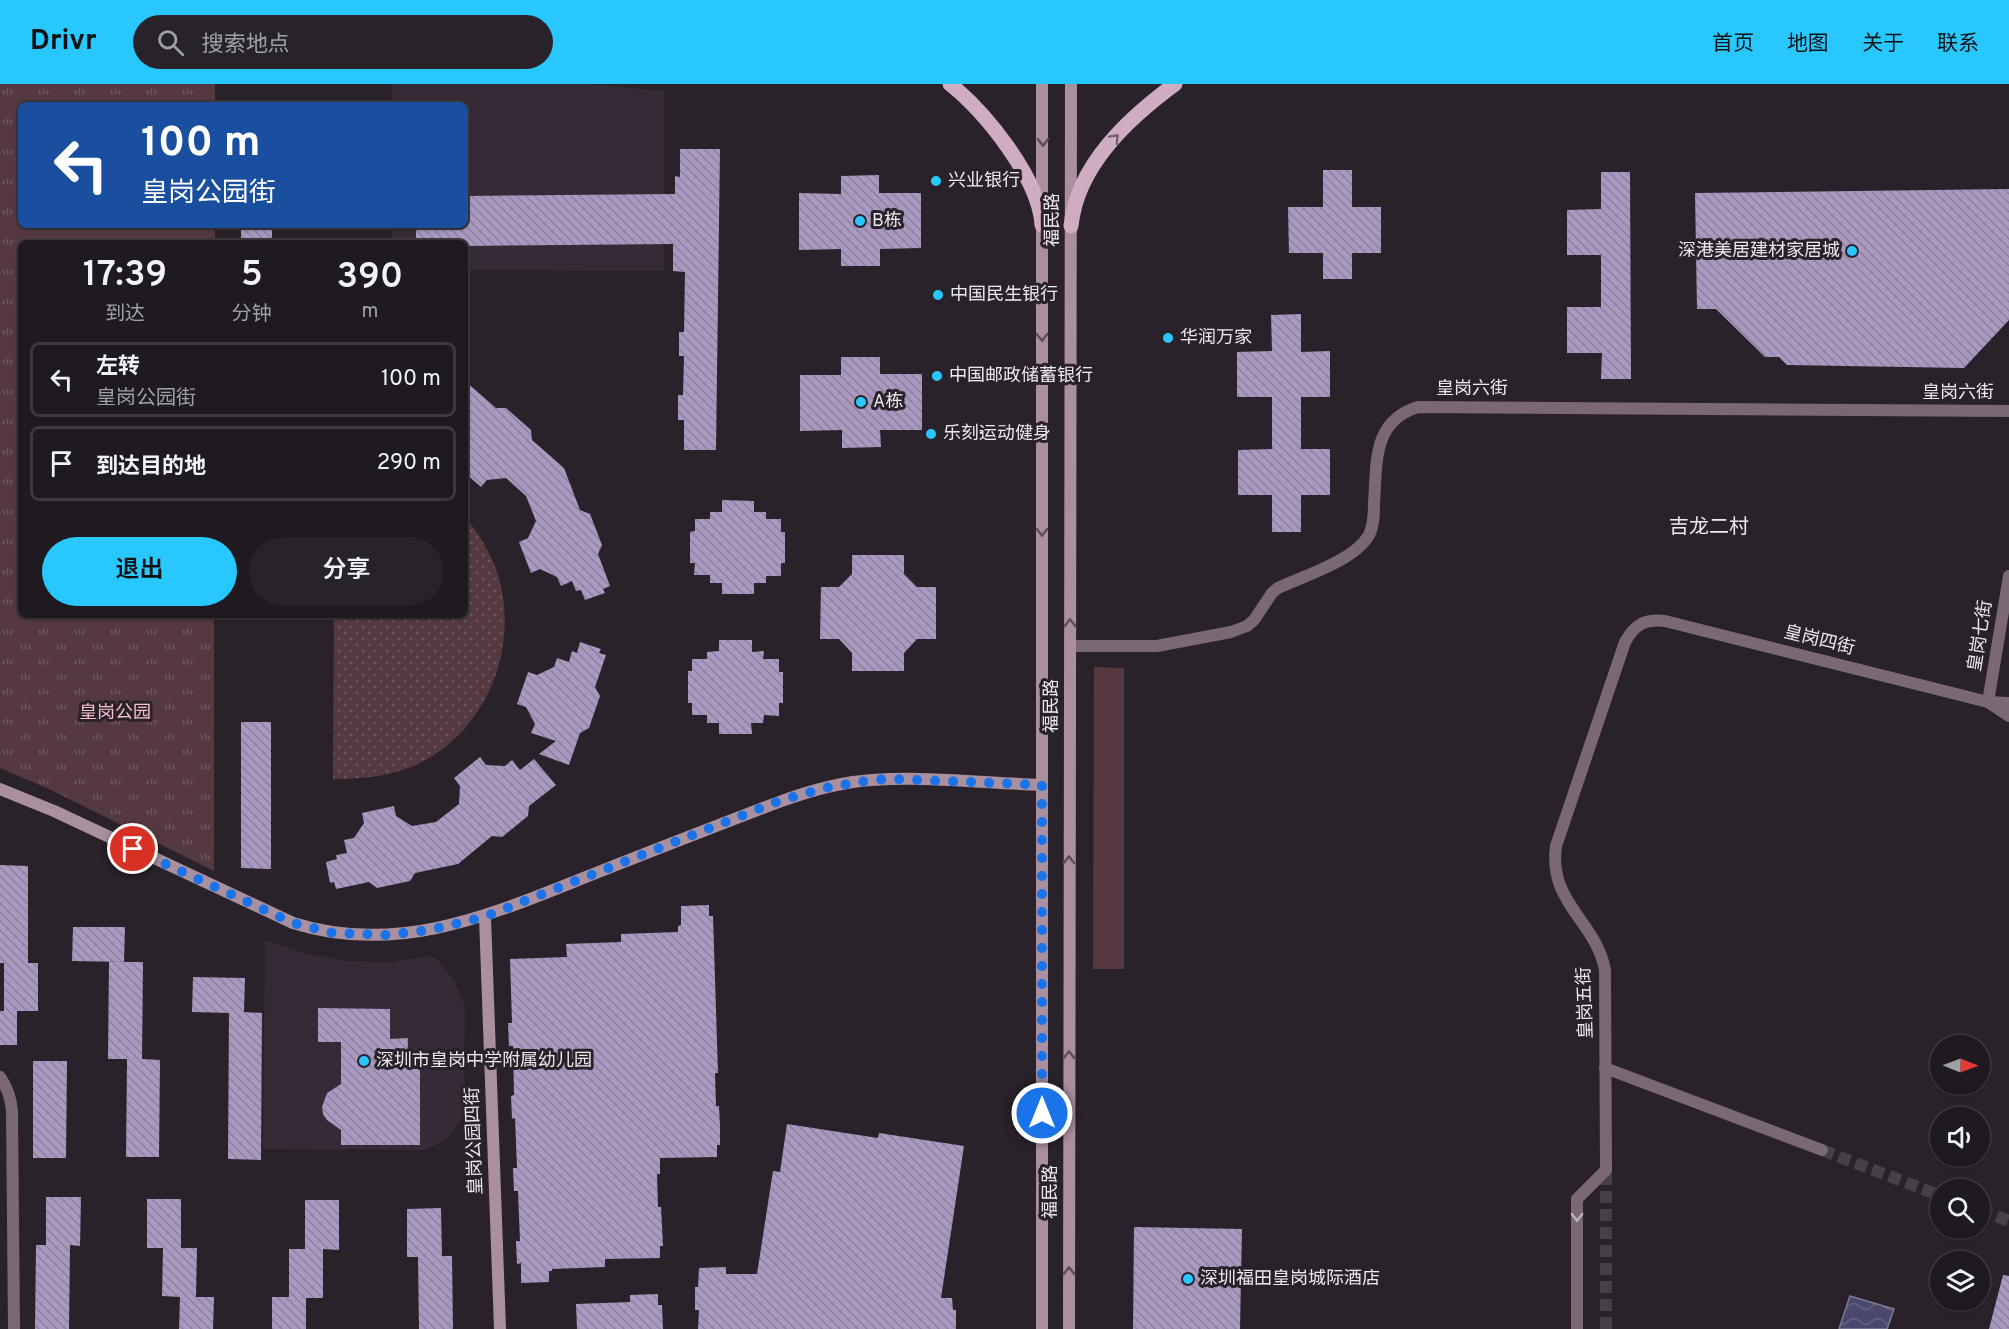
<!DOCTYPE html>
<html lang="zh">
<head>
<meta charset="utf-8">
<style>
  body { margin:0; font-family:Overpass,"Noto Sans SC",sans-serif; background:#272329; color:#f1f3f6; height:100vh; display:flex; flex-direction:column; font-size:22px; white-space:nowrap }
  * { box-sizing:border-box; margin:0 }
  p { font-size:20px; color:#a1a1a5 }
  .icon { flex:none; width:33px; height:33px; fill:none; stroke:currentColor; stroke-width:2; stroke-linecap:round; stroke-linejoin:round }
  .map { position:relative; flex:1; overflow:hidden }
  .side { position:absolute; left:18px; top:156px; width:450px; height:378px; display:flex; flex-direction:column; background:#1f1a20; border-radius:9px; box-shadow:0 2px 4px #0004,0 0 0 2px #3c383e }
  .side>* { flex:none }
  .guide { position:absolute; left:18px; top:18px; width:450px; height:126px; border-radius:9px; box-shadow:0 2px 4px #0004,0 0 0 2px #3c383e; background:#1a4fa0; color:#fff; overflow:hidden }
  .needle { width:39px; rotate:91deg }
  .controls { position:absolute; left:1930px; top:951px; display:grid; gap:12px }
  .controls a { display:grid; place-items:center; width:60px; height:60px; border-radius:50%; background:#1f1a20; box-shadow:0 2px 4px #0004,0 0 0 2px #3c383e; font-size:30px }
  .pin { position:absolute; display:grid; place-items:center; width:51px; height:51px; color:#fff; margin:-26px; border:3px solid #fff; border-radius:50%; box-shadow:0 2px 6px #0007 }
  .me { position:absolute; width:66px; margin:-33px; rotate:0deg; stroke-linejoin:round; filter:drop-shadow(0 0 4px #0008) }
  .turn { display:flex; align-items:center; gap:21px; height:126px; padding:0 24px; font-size:27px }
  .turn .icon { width:78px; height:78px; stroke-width:2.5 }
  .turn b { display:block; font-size:42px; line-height:51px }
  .eta { display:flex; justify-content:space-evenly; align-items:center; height:102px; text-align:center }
  .eta b { font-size:36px; font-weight:600; line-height:42px }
  .button { display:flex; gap:12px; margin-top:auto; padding:12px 24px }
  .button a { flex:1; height:69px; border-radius:36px; background:#28c8ff; color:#111; font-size:24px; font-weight:600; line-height:69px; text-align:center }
  .button a+a { background:#272329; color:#f1f3f6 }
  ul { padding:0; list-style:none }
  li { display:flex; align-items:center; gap:18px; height:75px; margin:0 12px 9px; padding:0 12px; border:3px solid #3c383e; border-radius:9px }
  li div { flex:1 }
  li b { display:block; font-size:22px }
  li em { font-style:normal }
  header { display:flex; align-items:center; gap:36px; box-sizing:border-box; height:84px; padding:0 30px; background:#28c8ff; color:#111 }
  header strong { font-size:28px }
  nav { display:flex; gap:33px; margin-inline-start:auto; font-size:21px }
  .search { width:420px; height:54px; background:#272329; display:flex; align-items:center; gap:15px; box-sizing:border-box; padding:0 21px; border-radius:33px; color:#a1a1a5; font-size:22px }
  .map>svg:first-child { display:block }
  .built { fill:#352a36 }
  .grass { fill:#553941 }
  .park { fill:url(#park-tufts) }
  .garden { fill:url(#garden-dots) }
  .water { fill:url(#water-waves); stroke:#7b7994; stroke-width:1.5 }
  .building { fill:url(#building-back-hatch) }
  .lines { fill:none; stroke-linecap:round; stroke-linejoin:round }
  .street-tunnel { stroke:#464047; stroke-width:12; stroke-dasharray:12 6; stroke-linecap:butt }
  .street { stroke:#7a6873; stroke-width:12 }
  .secondary { stroke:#aa8f9f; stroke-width:12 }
  .primary { stroke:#d0acc2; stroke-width:15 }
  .oneway { stroke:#74606e }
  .oneway2 { stroke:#5d4e59 }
  .oneway3 { stroke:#bfb5bd }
  .route { stroke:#1a73e8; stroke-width:10; stroke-dasharray:0 18 }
  .poi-dot { fill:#28c8ff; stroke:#29222a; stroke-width:2 }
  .labels { text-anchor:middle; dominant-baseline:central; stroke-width:6; stroke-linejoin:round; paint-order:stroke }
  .poi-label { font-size:18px; fill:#ede9ee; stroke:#29222a; text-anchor:start }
  .street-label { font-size:18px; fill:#ede9ee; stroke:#29222a }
  .park-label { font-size:18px; fill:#fabecf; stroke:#29222a }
  .neighbourhood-label { font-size:20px; fill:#ede9ee; stroke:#29222a }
</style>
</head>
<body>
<header>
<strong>Drivr</strong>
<div class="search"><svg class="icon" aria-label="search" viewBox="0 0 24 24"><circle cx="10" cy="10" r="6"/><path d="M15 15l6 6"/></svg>搜索地点</div>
<nav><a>首页</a><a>地图</a><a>关于</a><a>联系</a></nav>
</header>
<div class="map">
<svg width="2009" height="1245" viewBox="0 0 2009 1245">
  <defs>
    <pattern id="park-tufts" width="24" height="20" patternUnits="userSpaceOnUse" patternTransform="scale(1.5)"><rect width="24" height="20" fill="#553941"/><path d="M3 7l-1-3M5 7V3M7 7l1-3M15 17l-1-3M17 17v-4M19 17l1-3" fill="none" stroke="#6e565d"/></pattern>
    <pattern id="garden-dots" width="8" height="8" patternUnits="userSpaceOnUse" patternTransform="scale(1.5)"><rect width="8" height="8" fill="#553941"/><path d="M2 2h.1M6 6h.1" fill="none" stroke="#6e565d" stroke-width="1.8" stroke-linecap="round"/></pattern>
    <pattern id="water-waves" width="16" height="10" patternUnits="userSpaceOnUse" patternTransform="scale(1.5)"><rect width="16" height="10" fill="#4a496d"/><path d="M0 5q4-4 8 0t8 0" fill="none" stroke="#646382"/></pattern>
    <pattern id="building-back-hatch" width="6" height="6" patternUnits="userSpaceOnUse" patternTransform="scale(1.5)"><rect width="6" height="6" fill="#a999c0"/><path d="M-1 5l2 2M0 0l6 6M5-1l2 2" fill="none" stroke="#8c809c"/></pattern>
  </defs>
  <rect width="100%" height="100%" fill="#29222a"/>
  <g class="built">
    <path d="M 392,0 L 588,0 L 664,7 L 664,187 L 465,186 L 465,159 L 392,159 L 392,141 L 465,141 L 465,21 L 392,21 Z"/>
    <path d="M 265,856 L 305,869 L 347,877 L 389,878 L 430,872 L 439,876 L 455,898 L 465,923 L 464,1032 L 450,1051 L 440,1059 L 423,1066 L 263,1065 Z"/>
  </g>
  <path class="grass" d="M 1094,583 L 1124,584 L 1124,885 L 1093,885 Z"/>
  <path class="park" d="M 0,0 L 215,0 L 215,21 L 21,21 L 21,141 L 215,141 L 215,159 L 21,159 L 21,531 L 214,531 L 214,787 L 49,705 L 0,684 Z"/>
  <path class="garden" d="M 465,434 C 478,447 487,464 494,480 C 523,553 492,641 422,678 C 394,692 365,695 333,695 L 334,531 L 465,531 Z"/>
  <path class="water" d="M 1850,1212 L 1894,1225 L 1887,1245 L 1839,1245 Z"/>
  <g class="building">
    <path d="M 680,65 L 720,65 L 716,366 L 684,366 L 684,336 L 678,336 L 678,311 L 683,311 L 684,272 L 679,272 L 679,248 L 684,248 L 685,188 L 673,187 L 673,160 L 465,162 L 465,159 L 416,159 L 416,141 L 465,141 L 465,112 L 675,110 L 675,92 L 680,93 Z"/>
    <path d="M 1323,86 L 1352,86 L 1352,123 L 1381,123 L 1381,169 L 1352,169 L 1352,195 L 1323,195 L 1323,169 L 1289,169 L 1288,123 L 1323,123 Z"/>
    <path d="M 1601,88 L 1630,88 L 1631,295 L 1601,295 L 1602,269 L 1567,269 L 1567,223 L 1601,223 L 1601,171 L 1567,171 L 1567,126 L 1601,125 Z"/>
    <path d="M 879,91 L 879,109 L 921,109 L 921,164 L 880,165 L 880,182 L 841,182 L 841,165 L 799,166 L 799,109 L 841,110 L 841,92 Z"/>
    <path d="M 2009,105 L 2009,236 L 1964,284 L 1787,281 L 1779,273 L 1765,273 L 1716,225 L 1697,225 L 1695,109 Z"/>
    <rect x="241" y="141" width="31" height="18"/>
    <path d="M 1301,230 L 1301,268 L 1330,267 L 1330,313 L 1301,313 L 1301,365 L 1330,365 L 1330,411 L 1301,411 L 1301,448 L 1272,448 L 1272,411 L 1238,411 L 1238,366 L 1272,365 L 1272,313 L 1237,313 L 1237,268 L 1272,267 L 1271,231 Z"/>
    <path d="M 841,273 L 880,273 L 880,290 L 922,290 L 922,346 L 880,346 L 881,363 L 842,364 L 842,346 L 800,347 L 800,291 L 841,291 Z"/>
    <path d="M 465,297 L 496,324 L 506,324 L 531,346 L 532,356 L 564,384 L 580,426 L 590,430 L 602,461 L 598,470 L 610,502 L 603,505 L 605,509 L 585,516 L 581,506 L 576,507 L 572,497 L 561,502 L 557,493 L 540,485 L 531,489 L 519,458 L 528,454 L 536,437 L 526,412 L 506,394 L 487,396 L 481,403 L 465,389 Z"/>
    <path d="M 722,416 L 754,417 L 754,428 L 766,428 L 766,435 L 781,435 L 781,448 L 785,448 L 785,479 L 781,479 L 781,492 L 766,492 L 766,499 L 754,499 L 754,510 L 722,510 L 722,499 L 710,499 L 710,491 L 694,491 L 695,479 L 690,479 L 690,448 L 695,447 L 695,435 L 710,435 L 710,428 L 722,428 Z"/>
    <path d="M 852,471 L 904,471 L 904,490 L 917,503 L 936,503 L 936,555 L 917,555 L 904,569 L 904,587 L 852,587 L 852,569 L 839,555 L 820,555 L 821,503 L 839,503 L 852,490 Z"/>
    <path d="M 719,556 L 752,556 L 752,568 L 764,567 L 763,575 L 779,575 L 779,588 L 783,588 L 783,619 L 779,619 L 779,632 L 764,631 L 763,639 L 751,639 L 752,650 L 719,650 L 719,639 L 707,639 L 707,631 L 692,631 L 692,619 L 688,619 L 688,587 L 692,587 L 692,575 L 707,575 L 707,568 L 719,567 Z"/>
    <path d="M 580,558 L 601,565 L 599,569 L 606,571 L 595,603 L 600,612 L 589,644 L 580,649 L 569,681 L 539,670 L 556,657 L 531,649 L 535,640 L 526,623 L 517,620 L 528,588 L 537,591 L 554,583 L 557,574 L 569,578 L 572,567 L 577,569 Z"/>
    <path d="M 241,638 L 271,638 L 271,785 L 241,784 Z"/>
    <path d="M 480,673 L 486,681 L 505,682 L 512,676 L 520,686 L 534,675 L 556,701 L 529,722 L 528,732 L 502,753 L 492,752 L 458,780 L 415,789 L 410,797 L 377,804 L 369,798 L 336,805 L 334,798 L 330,799 L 326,778 L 337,775 L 336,771 L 347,769 L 344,756 L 354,754 L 364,739 L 362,729 L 394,722 L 396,732 L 412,742 L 436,738 L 459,720 L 460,702 L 454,694 Z"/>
    <path d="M 0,781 L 28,782 L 28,879 L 38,879 L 38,927 L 4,927 L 4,879 L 0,879 Z"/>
    <path d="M 709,821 L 709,832 L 713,832 L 718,989 L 715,989 L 716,1022 L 719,1022 L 720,1042 L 720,1061 L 717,1061 L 717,1073 L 660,1074 L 660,1090 L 657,1090 L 658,1123 L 661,1123 L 663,1162 L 660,1162 L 660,1174 L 605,1175 L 605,1183 L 552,1185 L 552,1187 L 549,1187 L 549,1198 L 521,1199 L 521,1179 L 517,1180 L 516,1157 L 520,1157 L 518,1107 L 514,1107 L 513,1084 L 517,1084 L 515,1034 L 512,1035 L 511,1012 L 514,1011 L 513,962 L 509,962 L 508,939 L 512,939 L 510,875 L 567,873 L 566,860 L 621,858 L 621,850 L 678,848 L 678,842 L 681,841 L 681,822 Z"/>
    <path d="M 73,843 L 125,843 L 124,878 L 72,877 Z"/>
    <path d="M 109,878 L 143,878 L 142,975 L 160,976 L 159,1073 L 126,1073 L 127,975 L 108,975 Z"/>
    <path d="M 193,893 L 245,894 L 244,928 L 262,929 L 261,1076 L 228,1075 L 229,929 L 192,928 Z"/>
    <path d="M 318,924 L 390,925 L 390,955 L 408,954 L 407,985 L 420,985 L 420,1061 L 341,1061 L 341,1046 L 327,1036 L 323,1030 L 322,1023 L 327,1009 L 341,1000 L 341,958 L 318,958 Z"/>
    <rect x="0" y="927" width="17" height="34"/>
    <path d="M 33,977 L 67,977 L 66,1074 L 33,1074 Z"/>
    <path d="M 787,1040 L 878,1054 L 879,1049 L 964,1062 L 941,1214 L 952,1214 L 953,1226 L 956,1226 L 956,1245 L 698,1245 L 699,1226 L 695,1226 L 695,1203 L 698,1203 L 699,1184 L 726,1183 L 726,1190 L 757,1190 L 773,1087 L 780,1088 Z"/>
    <path d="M 46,1113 L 81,1113 L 80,1162 L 70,1161 L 69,1245 L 35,1245 L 36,1161 L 46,1161 Z"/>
    <path d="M 147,1115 L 181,1115 L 181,1164 L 197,1164 L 196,1213 L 214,1213 L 213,1245 L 179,1245 L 180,1213 L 162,1212 L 163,1164 L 147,1164 Z"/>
    <path d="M 305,1116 L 339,1116 L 339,1166 L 323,1165 L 323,1214 L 306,1214 L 306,1245 L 272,1245 L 272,1213 L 289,1213 L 289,1165 L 305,1165 Z"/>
    <path d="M 441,1124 L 442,1172 L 452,1172 L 453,1245 L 419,1245 L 418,1173 L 407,1173 L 407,1125 Z"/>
    <path d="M 1134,1143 L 1242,1145 L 1240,1245 L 1133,1245 Z"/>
    <path d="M 2003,1191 L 2009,1192 L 2009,1245 L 1989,1245 Z"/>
    <path d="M 658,1210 L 658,1221 L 662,1221 L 663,1245 L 577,1245 L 576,1220 L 630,1218 L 630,1211 Z"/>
  </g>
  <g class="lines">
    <g class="street-tunnel">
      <path d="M 1822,1066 L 1941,1112"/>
      <path d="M 1980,1126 L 2009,1137"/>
      <path d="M 1606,1245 L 1606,1086"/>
    </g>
    <g class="street">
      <path d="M 1070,562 L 1157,562 L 1231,548 L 1247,542 L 1254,536 L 1272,509 L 1278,504 C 1304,492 1354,477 1369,451 C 1374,441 1374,429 1374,419 C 1377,379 1372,337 1418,323 L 2009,327"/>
      <path d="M 1988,618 L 2009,492"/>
      <path d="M 1988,618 L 2009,632"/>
      <path d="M 1605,984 L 1822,1066"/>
      <path d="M 0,993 C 8,1004 11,1014 12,1028 L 14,1245"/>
      <path d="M 1577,1245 L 1577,1115 L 1606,1086 L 1605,886 C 1596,837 1548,819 1556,762 L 1625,558 C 1635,540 1645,535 1665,537 L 1988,618 L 2009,619"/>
    </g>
    <g class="secondary">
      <path d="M 0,705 L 54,727 L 293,839 C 401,873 497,828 596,789 C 657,765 718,741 779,718 C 809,707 840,698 872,696 C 928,692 986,699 1042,701"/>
      <path d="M 485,833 L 500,1245"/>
      <path d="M 1042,1245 L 1042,0"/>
      <path d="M 1069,1245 L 1071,0"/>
    </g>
    <g class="primary">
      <path d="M 950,0 C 985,28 1039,94 1042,141"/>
      <path d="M 1071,142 C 1077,81 1129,34 1175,0"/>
    </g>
  </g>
  <defs><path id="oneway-chevron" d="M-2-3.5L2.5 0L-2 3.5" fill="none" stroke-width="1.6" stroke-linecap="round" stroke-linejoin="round" transform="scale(1.5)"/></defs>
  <use class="oneway" href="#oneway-chevron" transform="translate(1115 54) rotate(-47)"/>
  <g class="oneway2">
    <use href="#oneway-chevron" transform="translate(1043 58) rotate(90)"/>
    <use href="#oneway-chevron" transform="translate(1042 253) rotate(90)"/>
    <use href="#oneway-chevron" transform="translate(1042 448) rotate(90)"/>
    <use href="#oneway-chevron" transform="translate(1070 539) rotate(-90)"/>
    <use href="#oneway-chevron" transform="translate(1069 776) rotate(-90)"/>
    <use href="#oneway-chevron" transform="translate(1069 971) rotate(-90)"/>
    <use href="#oneway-chevron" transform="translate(1069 1187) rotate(-90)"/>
  </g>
  <use class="oneway3" href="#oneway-chevron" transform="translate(1577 1133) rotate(90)"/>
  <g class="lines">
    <path class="route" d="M 133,765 L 293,839 L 333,849 L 387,851 L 430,846 L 484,833 L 779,717 L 825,704 L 872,696 L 894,695 L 1042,701 L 1042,1029"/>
  </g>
  <g class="poi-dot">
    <circle cx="936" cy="97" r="6"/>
    <circle cx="860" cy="137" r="6"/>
    <circle cx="1852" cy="167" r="6"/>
    <circle cx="938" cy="211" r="6"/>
    <circle cx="1168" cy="254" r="6"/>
    <circle cx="937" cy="292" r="6"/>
    <circle cx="861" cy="318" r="6"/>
    <circle cx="931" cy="350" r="6"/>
    <circle cx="364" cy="977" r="6"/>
    <circle cx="1188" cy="1195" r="6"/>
  </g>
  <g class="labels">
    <g class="poi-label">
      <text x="948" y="97">兴业银行</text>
      <text x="872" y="137">B栋</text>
      <text x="1840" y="167" text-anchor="end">深港美居建材家居城</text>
      <text x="950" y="211">中国民生银行</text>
      <text x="1180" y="254">华润万家</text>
      <text x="949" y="292">中国邮政储蓄银行</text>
      <text x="873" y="318">A栋</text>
      <text x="943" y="350">乐刻·运动健身</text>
      <text x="376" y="977">深圳市皇岗中学附属幼儿园</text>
      <text x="1200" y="1195">深圳福田皇岗城际酒店</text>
    </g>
    <g class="street-label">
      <text transform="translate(1053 136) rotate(-90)">福民路</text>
      <text x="1472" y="305">皇岗六街</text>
      <text x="1958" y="309">皇岗六街</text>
      <text transform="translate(1981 552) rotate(-81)">皇岗七街</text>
      <text transform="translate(1819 557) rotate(14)">皇岗四街</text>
      <text transform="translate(1052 622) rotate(-90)">福民路</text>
      <text transform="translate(1586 919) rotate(-92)">皇岗五街</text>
      <text transform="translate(475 1057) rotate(-92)">皇岗公园四街</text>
      <text transform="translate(1051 1108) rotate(-90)">福民路</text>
    </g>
    <g class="park-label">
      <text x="115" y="629">皇岗公园</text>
    </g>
    <g class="neighbourhood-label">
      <text x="1709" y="444">吉龙二村</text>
    </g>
  </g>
</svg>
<div class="controls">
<a><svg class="needle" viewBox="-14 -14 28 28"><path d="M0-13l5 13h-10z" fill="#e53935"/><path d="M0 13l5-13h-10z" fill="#a1a1a5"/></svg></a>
<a><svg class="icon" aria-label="sound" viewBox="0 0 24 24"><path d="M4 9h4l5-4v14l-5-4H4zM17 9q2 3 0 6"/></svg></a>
<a><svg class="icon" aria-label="search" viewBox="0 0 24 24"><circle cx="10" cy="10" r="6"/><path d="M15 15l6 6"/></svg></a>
<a><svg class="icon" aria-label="layers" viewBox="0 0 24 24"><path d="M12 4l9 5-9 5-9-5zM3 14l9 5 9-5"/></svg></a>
</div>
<div class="pin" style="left:133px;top:765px;background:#d93025"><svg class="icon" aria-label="arrive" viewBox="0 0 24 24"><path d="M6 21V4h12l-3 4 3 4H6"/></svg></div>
<svg class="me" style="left:1042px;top:1029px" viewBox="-20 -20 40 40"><circle r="17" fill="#1a73e8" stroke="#fff" stroke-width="3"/><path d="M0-11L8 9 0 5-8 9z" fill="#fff"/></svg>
<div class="guide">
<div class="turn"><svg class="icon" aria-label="left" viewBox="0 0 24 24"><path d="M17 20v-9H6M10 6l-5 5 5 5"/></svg><div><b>100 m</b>皇岗公园街</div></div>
</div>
<section class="side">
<div class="eta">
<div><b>17:39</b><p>到达</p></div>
<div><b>5</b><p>分钟</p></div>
<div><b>390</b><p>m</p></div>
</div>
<ul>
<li><svg class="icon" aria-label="left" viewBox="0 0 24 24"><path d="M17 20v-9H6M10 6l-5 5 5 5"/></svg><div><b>左转</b><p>皇岗公园街</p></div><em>100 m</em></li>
<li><svg class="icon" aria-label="arrive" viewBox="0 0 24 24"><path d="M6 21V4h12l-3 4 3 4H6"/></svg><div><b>到达目的地</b></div><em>290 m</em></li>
</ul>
<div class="button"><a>退出</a><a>分享</a></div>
</section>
</div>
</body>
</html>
